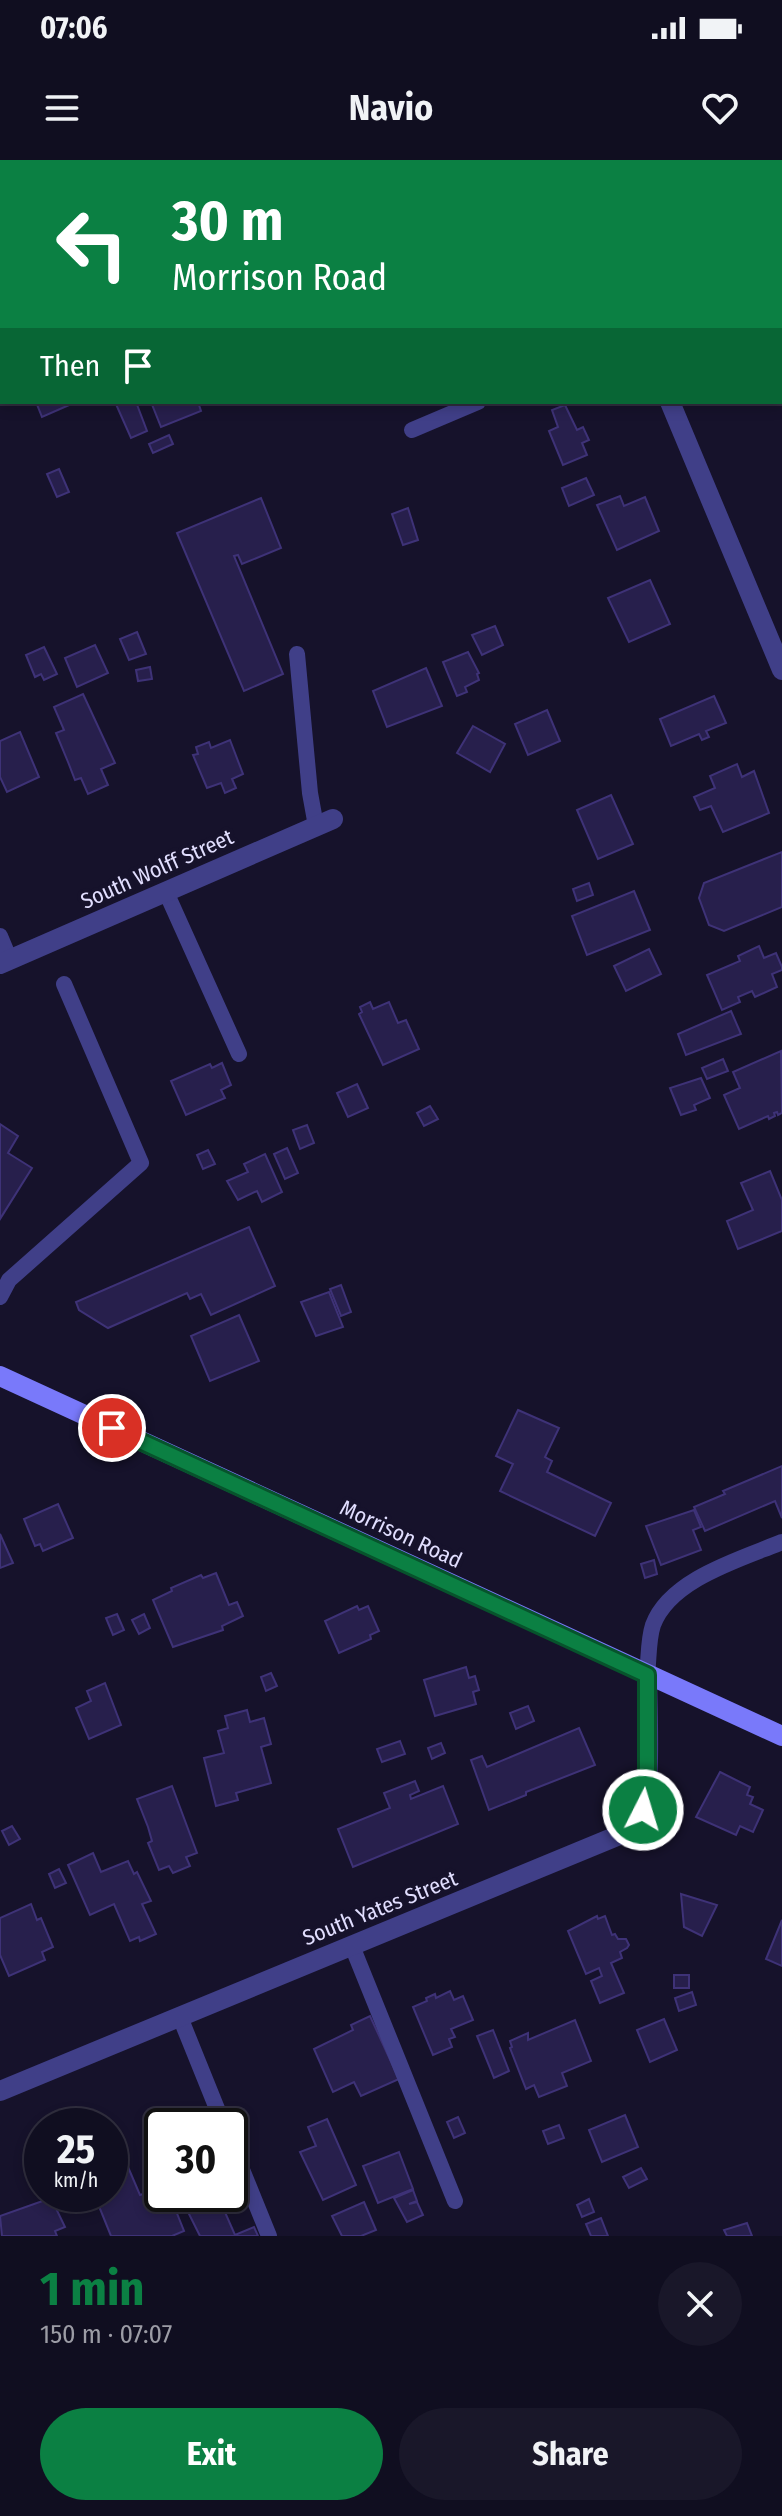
<!DOCTYPE html>
<html lang="en">
<head>
<meta charset="utf-8">
<style>
  body { margin:0; font-family:"Fira Sans Condensed",sans-serif; background:#191729; color:#f1f3f6; height:100vh; display:flex; flex-direction:column; font-size:30px; white-space:nowrap }
  * { box-sizing:border-box; margin:0 }
  p { font-size:26px; color:#9c9ca5 }
  .icon { flex:none; width:44px; height:44px; fill:none; stroke:currentColor; stroke-width:2; stroke-linecap:round; stroke-linejoin:round }
  .map { position:relative; height:2076px; overflow:hidden }
  .sheet { display:flex; flex-direction:column; background:#100e20; flex:1 }
  .sheet>* { flex:none }
  .guide { position:absolute; left:0px; top:0px; width:782px; height:244px; box-shadow:0 4px 12px #0003,0 0 0 2px #302e3e; background:#0b8043; color:#fff; overflow:hidden }
  .speed { position:absolute; left:24px; top:1948px; display:flex; gap:16px; font-size:40px; font-weight:700; text-align:center }
  .speed>* { display:grid; place-content:center; width:104px; height:104px; border-radius:50%; background:#100e20; box-shadow:0 4px 12px #0003,0 0 0 2px #302e3e; line-height:1 }
  .speed small { font-size:20px; font-weight:400 }
  .speed .limit { border:4px solid #111; border-radius:12px; background:#fff; color:#111 }
  .pin { position:absolute; display:grid; place-items:center; width:68px; height:68px; color:#fff; margin:-34px; border:4px solid #fff; border-radius:50%; box-shadow:0 2px 8px #0007 }
  .me { position:absolute; width:88px; margin:-44px; rotate:5deg; stroke-linejoin:round; filter:drop-shadow(0 0 6px #0008) }
  .turn { display:flex; align-items:center; gap:28px; height:168px; padding:0 40px; font-size:36px }
  .turn .icon { width:104px; height:104px; stroke-width:2.5 }
  .turn b { display:block; font-size:56px; line-height:68px }
  .then { display:flex; align-items:center; height:76px; padding:0 40px; background:#0003; gap:16px; font-size:30px }
  .round { display:grid; place-items:center; flex:none; width:84px; height:84px; border-radius:42px; background:#191729 }
  .headline { display:flex; align-items:center; justify-content:space-between; height:136px; padding:0 40px }
  h1 { font-size:48px; font-weight:700; line-height:60px; color:#0b8043 }
  .primary-button { display:flex; gap:16px; margin-top:auto; padding:16px 40px }
  .primary-button a { flex:1; height:92px; border-radius:48px; background:#0b8043; color:#fff; font-size:32px; font-weight:700; line-height:92px; text-align:center }
  .primary-button a+a { background:#191729; color:#f1f3f6 }
  .status { display:flex; justify-content:space-between; align-items:center; height:56px; padding:0 40px; background:#100e20; direction:ltr }
  .status svg { height:22px; fill:currentColor }
  header { display:flex; justify-content:space-between; align-items:center; height:104px; padding:0 40px; background:#100e20; font-size:36px; font-weight:700 }
  .map>svg:first-child { display:block }
  .building { fill:#271f4c; stroke:#3e3277; stroke-width:2 }
  .lines { fill:none; stroke-linecap:round; stroke-linejoin:round }
  .lane { stroke:#403f88; stroke-width:16 }
  .street { stroke:#403f88; stroke-width:20 }
  .secondary { stroke:#7979fa; stroke-width:20 }
  .route-casing { stroke:#07532c; stroke-width:20 }
  .route { stroke:#0b8043; stroke-width:14 }
  .labels { text-anchor:middle; dominant-baseline:central; stroke-width:8; stroke-linejoin:round; paint-order:stroke }
  .street-label { font-size:22px; fill:#e1defe; stroke:#16122b }
</style>
</head>
<body>
<div class="status"><b>07:06</b><svg viewBox="0 0 49 12"><path d="M0 12V9h3v3zM5 12V6h3v6zM10 12V3h3v9zM15 12V0h3v12zM26 1h20v11H26zM47 4h2v5h-2z"/></svg></div>
<header><svg class="icon" aria-label="menu" viewBox="0 0 24 24"><path d="M4 6h16M4 12h16M4 18h16"/></svg>Navio<svg class="icon" aria-label="heart" viewBox="0 0 24 24"><path d="M12 20l-8-8c-3-5 5-10 8-4 3-6 11-1 8 4z"/></svg></header>
<div class="map">
<svg width="782" height="2076" viewBox="0 0 782 2076">
  <rect width="100%" height="100%" fill="#16122b"/>
  <g class="building">
    <path d="M 36,242 L 76,242 L 42,257 Z"/>
    <path d="M 115,242 L 136,242 L 147,271 L 131,278 Z"/>
    <path d="M 151,242 L 198,242 L 201,251 L 161,267 Z"/>
    <path d="M 565,245 L 577,270 L 583,267 L 589,280 L 582,283 L 587,295 L 563,305 L 549,271 L 558,267 L 552,250 Z"/>
    <path d="M 169,275 L 173,284 L 153,293 L 149,284 Z"/>
    <path d="M 59,309 L 69,332 L 57,337 L 47,314 Z"/>
    <path d="M 586,318 L 594,335 L 569,346 L 562,328 Z"/>
    <path d="M 620,336 L 624,346 L 645,337 L 659,371 L 617,390 L 597,345 Z"/>
    <path d="M 261,338 L 281,388 L 242,404 L 238,395 L 234,396 L 283,514 L 244,531 L 177,373 Z"/>
    <path d="M 408,348 L 418,380 L 403,385 L 392,354 Z"/>
    <path d="M 650,420 L 670,464 L 629,482 L 608,438 Z"/>
    <path d="M 495,466 L 503,485 L 482,495 L 472,475 Z"/>
    <path d="M 137,472 L 146,494 L 129,500 L 120,479 Z"/>
    <path d="M 95,485 L 108,513 L 77,527 L 65,498 Z"/>
    <path d="M 44,487 L 57,514 L 44,520 L 41,514 L 35,517 L 26,495 Z"/>
    <path d="M 468,492 L 479,513 L 477,514 L 479,520 L 465,527 L 467,532 L 457,536 L 443,502 Z"/>
    <path d="M 150,507 L 152,519 L 138,521 L 136,510 Z"/>
    <path d="M 426,508 L 442,546 L 387,567 L 373,531 Z"/>
    <path d="M 83,534 L 115,603 L 101,609 L 108,625 L 88,634 L 81,618 L 75,620 L 68,602 L 56,573 L 64,570 L 54,547 Z"/>
    <path d="M 714,536 L 726,563 L 706,571 L 709,577 L 702,580 L 699,574 L 671,586 L 660,559 Z"/>
    <path d="M 547,550 L 560,581 L 528,595 L 515,564 Z"/>
    <path d="M 473,566 L 505,584 L 490,612 L 457,593 Z"/>
    <path d="M 20,572 L 39,617 L 7,632 L 0,617 L 0,581 Z"/>
    <path d="M 230,580 L 243,614 L 232,619 L 236,628 L 225,633 L 221,623 L 207,628 L 193,595 L 198,594 L 196,587 L 209,582 L 211,588 Z"/>
    <path d="M 737,604 L 742,617 L 754,611 L 769,653 L 723,672 L 711,646 L 700,650 L 694,637 L 715,628 L 710,616 Z"/>
    <path d="M 611,635 L 633,684 L 598,699 L 577,650 Z"/>
    <path d="M 782,692 L 782,747 L 724,771 L 709,765 L 699,738 L 704,723 Z"/>
    <path d="M 589,723 L 593,735 L 577,741 L 573,729 Z"/>
    <path d="M 634,731 L 650,770 L 587,795 L 572,756 Z"/>
    <path d="M 759,786 L 764,798 L 776,793 L 782,807 L 782,810 L 772,814 L 777,827 L 755,837 L 752,831 L 738,837 L 740,842 L 722,850 L 707,815 L 740,801 L 738,796 Z"/>
    <path d="M 649,789 L 661,814 L 626,831 L 614,806 Z"/>
    <path d="M 370,842 L 373,849 L 389,842 L 398,863 L 406,860 L 419,889 L 383,905 L 359,854 L 362,852 L 360,847 Z"/>
    <path d="M 731,851 L 741,874 L 686,895 L 678,874 Z"/>
    <path d="M 781,891 L 782,953 L 778,955 L 777,952 L 774,953 L 775,956 L 769,959 L 768,956 L 739,969 L 724,935 L 740,928 L 733,912 Z"/>
    <path d="M 723,899 L 728,911 L 707,919 L 702,908 Z"/>
    <path d="M 222,903 L 231,925 L 221,930 L 225,938 L 186,955 L 171,921 L 210,904 L 212,908 Z"/>
    <path d="M 701,918 L 710,938 L 694,945 L 696,950 L 681,955 L 670,928 Z"/>
    <path d="M 357,924 L 368,948 L 348,957 L 337,933 Z"/>
    <path d="M 430,946 L 438,959 L 424,966 L 417,953 Z"/>
    <path d="M 0,964 L 18,976 L 8,993 L 32,1008 L 0,1059 Z"/>
    <path d="M 307,965 L 314,983 L 300,989 L 293,970 Z"/>
    <path d="M 287,988 L 298,1013 L 285,1019 L 274,994 Z"/>
    <path d="M 208,990 L 215,1004 L 203,1009 L 197,995 Z"/>
    <path d="M 265,994 L 282,1032 L 262,1042 L 257,1031 L 238,1040 L 227,1021 L 248,1012 L 244,1004 Z"/>
    <path d="M 770,1011 L 782,1040 L 782,1071 L 738,1089 L 727,1061 L 753,1050 L 741,1023 Z"/>
    <path d="M 249,1067 L 275,1126 L 211,1155 L 201,1134 L 190,1139 L 187,1133 L 108,1168 L 79,1150 L 76,1142 Z"/>
    <path d="M 341,1125 L 351,1152 L 341,1156 L 330,1129 Z"/>
    <path d="M 329,1132 L 343,1167 L 316,1176 L 301,1142 Z"/>
    <path d="M 239,1155 L 259,1201 L 210,1221 L 191,1176 Z"/>
    <path d="M 518,1250 L 559,1268 L 545,1297 L 552,1301 L 547,1312 L 611,1343 L 595,1376 L 500,1331 L 513,1304 L 496,1296 Z"/>
    <path d="M 782,1306 L 782,1358 L 775,1341 L 705,1371 L 694,1347 L 725,1334 L 723,1331 Z"/>
    <path d="M 58,1344 L 73,1378 L 43,1391 L 40,1384 L 35,1386 L 24,1359 Z"/>
    <path d="M 694,1350 L 701,1367 L 693,1370 L 701,1390 L 661,1405 L 646,1366 Z"/>
    <path d="M 0,1374 L 13,1403 L 0,1408 Z"/>
    <path d="M 654,1400 L 657,1414 L 645,1418 L 641,1404 Z"/>
    <path d="M 216,1413 L 229,1445 L 237,1442 L 243,1456 L 222,1466 L 223,1470 L 173,1487 L 153,1440 L 172,1431 L 171,1428 L 201,1415 L 203,1418 Z"/>
    <path d="M 357,1446 L 359,1450 L 368,1446 L 379,1471 L 370,1475 L 371,1479 L 339,1493 L 325,1461 Z"/>
    <path d="M 117,1454 L 124,1470 L 113,1475 L 106,1458 Z"/>
    <path d="M 144,1454 L 150,1468 L 139,1474 L 132,1460 Z"/>
    <path d="M 466,1507 L 469,1518 L 475,1516 L 479,1530 L 473,1532 L 476,1544 L 435,1556 L 424,1520 Z"/>
    <path d="M 271,1513 L 277,1526 L 266,1531 L 261,1517 Z"/>
    <path d="M 105,1523 L 121,1565 L 89,1579 L 76,1548 L 91,1541 L 87,1531 Z"/>
    <path d="M 528,1546 L 534,1561 L 516,1569 L 510,1553 Z"/>
    <path d="M 247,1550 L 250,1562 L 264,1558 L 271,1584 L 261,1587 L 271,1623 L 236,1633 L 238,1640 L 216,1646 L 204,1598 L 224,1593 L 218,1571 L 228,1568 L 225,1556 Z"/>
    <path d="M 579,1568 L 595,1605 L 526,1632 L 526,1635 L 489,1650 L 471,1600 L 482,1596 L 487,1607 Z"/>
    <path d="M 400,1581 L 405,1594 L 382,1602 L 377,1589 Z"/>
    <path d="M 441,1583 L 445,1593 L 432,1599 L 428,1588 Z"/>
    <path d="M 720,1612 L 750,1627 L 747,1635 L 753,1637 L 750,1644 L 763,1650 L 753,1672 L 740,1666 L 736,1675 L 696,1657 Z"/>
    <path d="M 415,1621 L 419,1631 L 410,1635 L 411,1639 L 443,1626 L 458,1664 L 353,1707 L 338,1669 L 390,1648 L 384,1633 Z"/>
    <path d="M 172,1626 L 197,1693 L 186,1697 L 190,1706 L 173,1713 L 169,1706 L 159,1710 L 148,1683 L 152,1681 L 148,1667 L 137,1639 Z"/>
    <path d="M 12,1666 L 20,1679 L 9,1685 L 2,1671 Z"/>
    <path d="M 93,1693 L 101,1712 L 128,1701 L 134,1714 L 137,1712 L 151,1741 L 142,1744 L 156,1774 L 140,1781 L 139,1777 L 130,1781 L 114,1744 L 90,1755 L 68,1705 Z"/>
    <path d="M 59,1709 L 66,1723 L 55,1728 L 49,1714 Z"/>
    <path d="M 681,1734 L 717,1745 L 702,1776 L 684,1767 Z"/>
    <path d="M 31,1744 L 37,1760 L 41,1758 L 53,1787 L 42,1792 L 45,1800 L 9,1816 L 0,1795 L 0,1758 Z"/>
    <path d="M 597,1756 L 598,1759 L 605,1756 L 612,1775 L 615,1774 L 618,1779 L 626,1779 L 629,1785 L 627,1788 L 620,1792 L 622,1798 L 611,1803 L 624,1833 L 600,1843 L 591,1821 L 602,1816 L 599,1808 L 586,1814 L 568,1771 Z"/>
    <path d="M 782,1760 L 782,1806 L 766,1799 Z"/>
    <rect x="674" y="1815" width="15" height="13"/>
    <path d="M 450,1831 L 454,1840 L 463,1836 L 473,1860 L 451,1869 L 455,1877 L 449,1879 L 452,1887 L 433,1895 L 413,1847 L 427,1841 L 426,1838 L 435,1834 L 436,1838 Z"/>
    <path d="M 692,1832 L 696,1845 L 679,1851 L 675,1838 Z"/>
    <path d="M 370,1856 L 399,1919 L 361,1936 L 354,1922 L 333,1932 L 314,1889 L 353,1870 L 351,1865 Z"/>
    <path d="M 664,1859 L 677,1890 L 650,1902 L 637,1870 Z"/>
    <path d="M 575,1860 L 591,1901 L 562,1913 L 567,1926 L 539,1937 L 534,1925 L 526,1929 L 510,1888 L 512,1887 L 510,1881 L 528,1873 L 528,1880 Z"/>
    <path d="M 493,1870 L 509,1911 L 494,1918 L 477,1876 Z"/>
    <path d="M 177,1953 L 181,1963 L 190,1959 L 193,1966 L 162,1966 L 162,1970 L 158,1961 Z"/>
    <path d="M 625,1955 L 638,1987 L 602,2002 L 589,1970 Z"/>
    <path d="M 458,1957 L 465,1973 L 454,1978 L 447,1962 Z"/>
    <path d="M 327,1959 L 356,2025 L 323,2040 L 300,1992 L 316,1986 L 308,1967 Z"/>
    <path d="M 559,1965 L 564,1978 L 548,1984 L 543,1971 Z"/>
    <path d="M 120,1978 L 125,1991 L 122,1993 L 140,2035 L 143,2034 L 147,2045 L 170,2036 L 184,2071 L 172,2076 L 111,2076 L 94,2034 L 110,2034 L 110,1982 Z"/>
    <path d="M 42,1981 L 42,1998 L 31,2003 L 26,1987 Z"/>
    <path d="M 399,1992 L 413,2029 L 378,2043 L 363,2006 Z"/>
    <path d="M 641,2008 L 647,2019 L 629,2028 L 623,2017 Z"/>
    <path d="M 413,2030 L 417,2041 L 409,2044 L 417,2042 L 423,2055 L 407,2062 L 394,2038 Z"/>
    <path d="M 179,2034 L 217,2034 L 235,2075 L 254,2067 L 258,2076 L 200,2076 Z"/>
    <path d="M 51,2038 L 65,2067 L 55,2071 L 57,2076 L 2,2076 L 0,2056 Z"/>
    <path d="M 589,2039 L 594,2052 L 582,2057 L 577,2045 Z"/>
    <path d="M 364,2042 L 376,2070 L 361,2076 L 342,2076 L 332,2056 Z"/>
    <path d="M 601,2058 L 608,2076 L 591,2076 L 586,2064 Z"/>
    <path d="M 747,2063 L 752,2076 L 727,2076 L 724,2070 Z"/>
  </g>
  <g class="lines">
    <g class="lane">
      <path d="M 0,21 L 2,25"/>
      <path d="M 412,270 L 478,242"/>
      <path d="M 297,494 L 310,633 L 316,666"/>
      <path d="M 166,732 L 239,894"/>
      <path d="M 0,776 L 10,800"/>
      <path d="M 0,1137 L 9,1120 L 141,1003 L 64,824"/>
      <path d="M 647,1515 C 649,1499 648,1480 653,1465 C 670,1419 741,1399 782,1382"/>
      <path d="M 352,1786 L 455,2041"/>
      <path d="M 180,1857 L 224,1966"/>
      <path d="M 230,1980 L 269,2076"/>
    </g>
    <g class="street">
      <path d="M 570,0 L 571,2"/>
      <path d="M 0,93 L 2,93"/>
      <path d="M 670,242 L 782,510"/>
      <path d="M 0,804 L 333,659"/>
      <path d="M 0,1931 L 617,1676 C 623,1673 634,1669 638,1664 C 653,1646 647,1541 647,1515"/>
    </g>
    <path class="secondary" d="M 0,1216 L 782,1576"/>
  </g>
  <g class="lines">
    <defs>
      <path id="route" d="M 112,1268 L 647,1515 L 647,1622 L 643,1650"/>
    </defs>
    <use href="#route" class="route-casing"/>
    <use href="#route" class="route"/>
  </g>
  <g class="labels">
    <g class="street-label">
      <text transform="translate(157 709) rotate(-24)">South Wolff Street</text>
      <text transform="translate(401 1374) rotate(25)">Morrison Road</text>
      <text transform="translate(380 1748) rotate(-22)">South Yates Street</text>
    </g>
  </g>
</svg>
<div class="speed"><div>25<small>km/h</small></div><div class="limit">30</div></div>
<div class="pin" style="left:112px;top:1268px;background:#d93025"><svg class="icon" aria-label="arrive" viewBox="0 0 24 24"><path d="M6 21V4h12l-3 4 3 4H6"/></svg></div>
<svg class="me" style="left:643px;top:1650px" viewBox="-20 -20 40 40"><circle r="17" fill="#0b8043" stroke="#fff" stroke-width="3"/><path d="M0-11L8 9 0 5-8 9z" fill="#fff"/></svg>
<div class="guide">
<div class="turn"><svg class="icon" aria-label="left" viewBox="0 0 24 24"><path d="M17 20v-9H6M10 6l-5 5 5 5"/></svg><div><b>30 m</b>Morrison Road</div></div>
<div class="then">Then<svg class="icon" aria-label="arrive" viewBox="0 0 24 24"><path d="M6 21V4h12l-3 4 3 4H6"/></svg></div>
</div>
</div>
<section class="sheet">
<div class="headline"><div><h1>1 min</h1><p>150 m · 07:07</p></div><a class="round"><svg class="icon" aria-label="close" viewBox="0 0 24 24"><path d="M6 6l12 12M18 6L6 18"/></svg></a></div>
<div class="primary-button"><a>Exit</a><a>Share</a></div>
</section>
</body>
</html>
